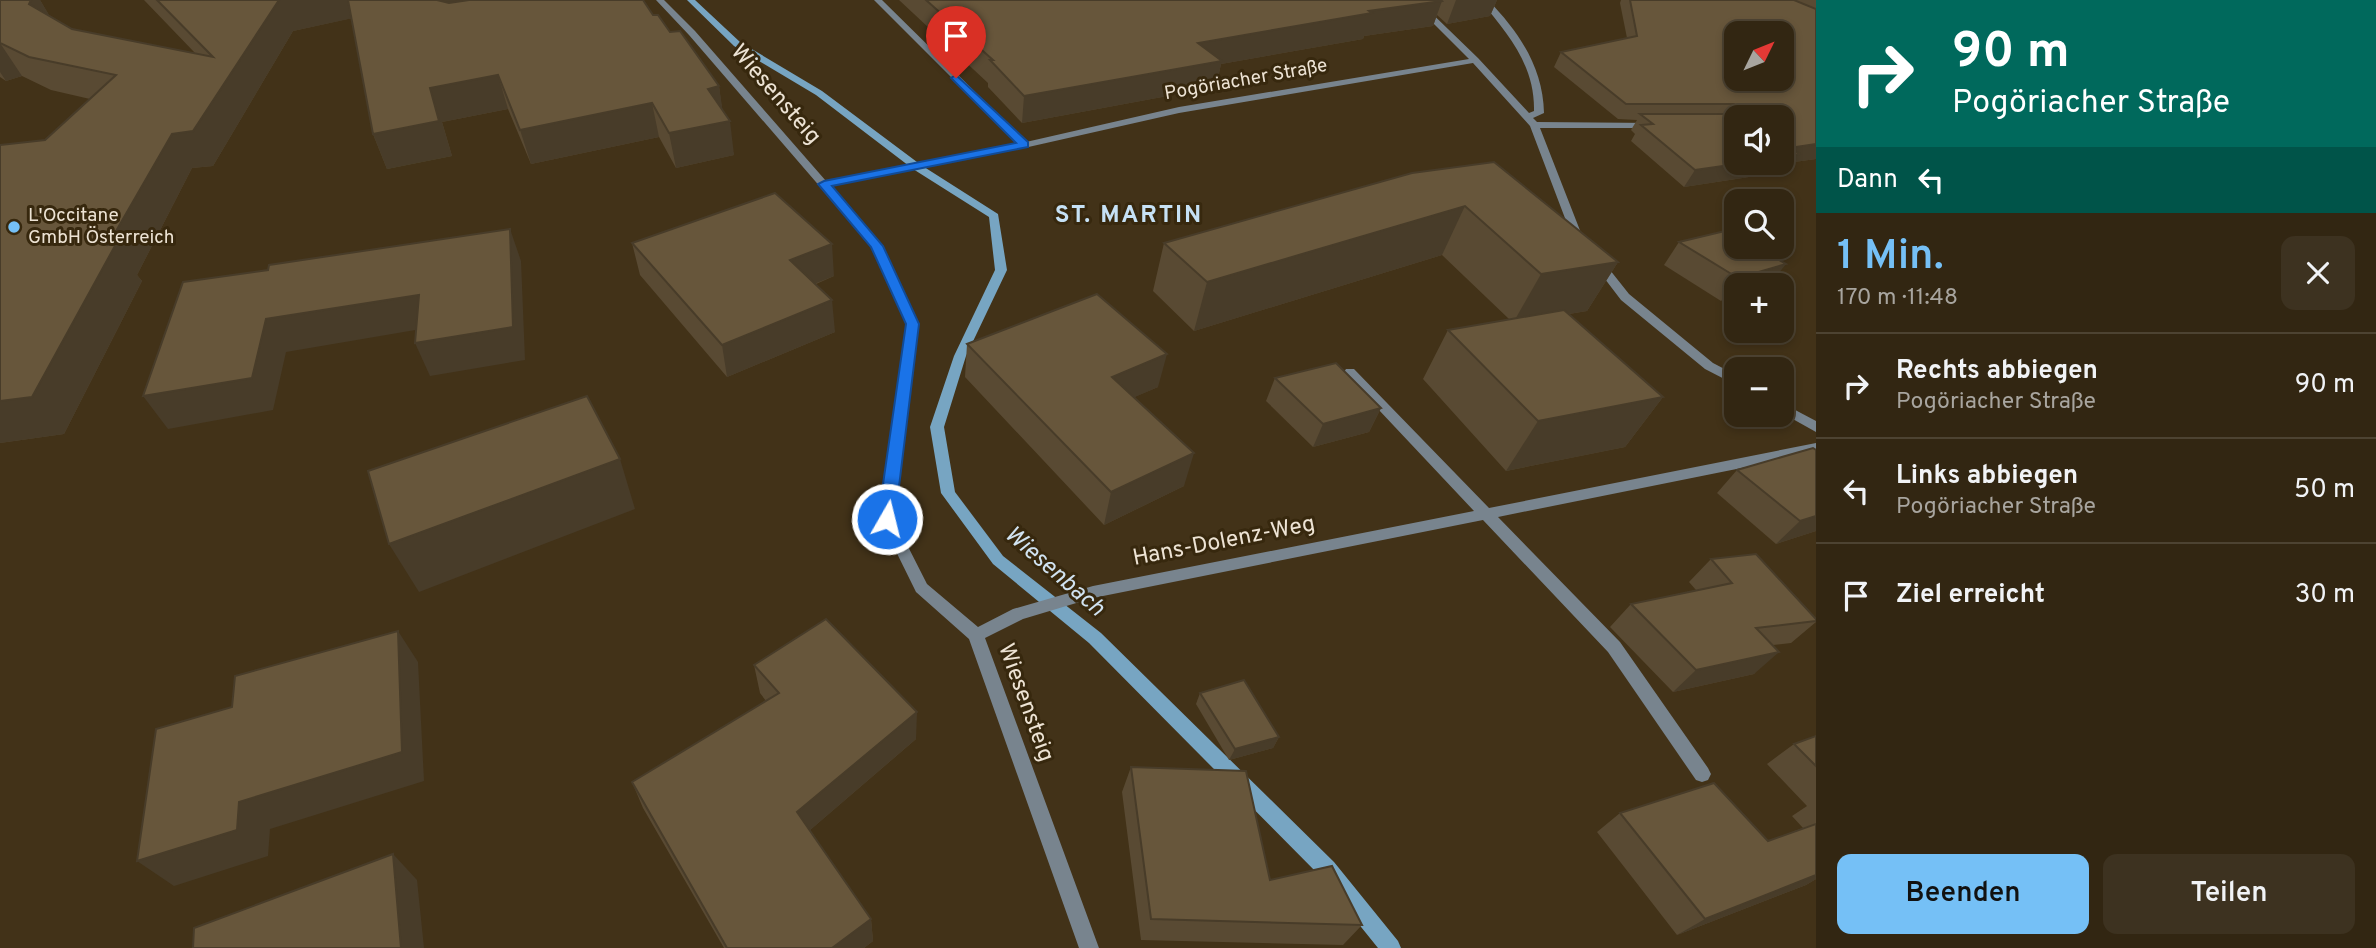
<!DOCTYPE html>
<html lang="de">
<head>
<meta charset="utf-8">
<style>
  body { margin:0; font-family:Overpass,sans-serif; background:#3d3220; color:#f1f3f6; height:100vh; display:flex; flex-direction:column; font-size:26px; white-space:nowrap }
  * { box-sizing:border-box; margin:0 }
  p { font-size:23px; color:#a8a59f }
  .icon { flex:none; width:38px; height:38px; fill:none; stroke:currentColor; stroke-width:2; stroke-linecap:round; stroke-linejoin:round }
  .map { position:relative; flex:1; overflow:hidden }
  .side { display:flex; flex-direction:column; background:#322612; width:560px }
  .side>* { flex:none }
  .hud { background:#00695c; color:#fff; overflow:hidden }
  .needle { width:46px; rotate:47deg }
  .buttons { position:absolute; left:1724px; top:21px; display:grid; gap:14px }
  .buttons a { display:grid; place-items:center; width:70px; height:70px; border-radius:14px; background:#322612; box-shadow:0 4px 10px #0003,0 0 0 2px #4d4332; font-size:35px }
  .pin { position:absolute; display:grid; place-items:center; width:60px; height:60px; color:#fff; margin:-72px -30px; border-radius:50% 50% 50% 0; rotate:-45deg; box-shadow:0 0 7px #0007 }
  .pin .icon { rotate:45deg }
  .me { position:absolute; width:77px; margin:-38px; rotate:8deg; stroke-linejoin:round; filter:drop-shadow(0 0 5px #0008) }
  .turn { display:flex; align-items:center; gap:24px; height:147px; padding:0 21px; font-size:32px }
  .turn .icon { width:91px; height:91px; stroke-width:2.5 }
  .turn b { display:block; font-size:49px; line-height:60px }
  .then { display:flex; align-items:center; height:66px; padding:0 21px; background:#0003; gap:14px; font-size:26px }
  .round { display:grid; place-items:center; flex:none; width:74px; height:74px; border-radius:14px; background:#3d3220 }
  .head { display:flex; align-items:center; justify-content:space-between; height:119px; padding:0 21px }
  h1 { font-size:42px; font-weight:600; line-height:52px; color:#75c0f6 }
  .cta { display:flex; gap:14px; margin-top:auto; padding:14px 21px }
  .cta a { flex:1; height:80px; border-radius:14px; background:#75c0f6; color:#111; font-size:28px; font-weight:600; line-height:80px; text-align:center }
  .cta a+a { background:#3d3220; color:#f1f3f6 }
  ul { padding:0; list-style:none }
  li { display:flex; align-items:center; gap:21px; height:105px; padding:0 21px; border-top:2px solid #4d4332 }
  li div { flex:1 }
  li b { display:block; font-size:26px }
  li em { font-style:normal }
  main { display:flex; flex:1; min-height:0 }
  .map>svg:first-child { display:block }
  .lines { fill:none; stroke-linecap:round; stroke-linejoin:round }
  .stream { fill:#77a5c2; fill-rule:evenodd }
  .street { fill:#78848e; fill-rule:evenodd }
  .wall { fill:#594a33 }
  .shaded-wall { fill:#483c29 }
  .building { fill:#67563b; stroke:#483c29; stroke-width:2; fill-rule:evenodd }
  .route { fill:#1a73e8; stroke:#114b97; stroke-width:2 }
  .poi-dot { fill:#75c0f6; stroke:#37280e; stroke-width:2.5 }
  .labels { text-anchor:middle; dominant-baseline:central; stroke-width:6; stroke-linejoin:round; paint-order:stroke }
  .far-street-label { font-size:19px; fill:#ede3d4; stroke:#37280e }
  .far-poi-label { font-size:19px; fill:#ede3d4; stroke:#37280e; text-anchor:start }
  .street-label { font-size:23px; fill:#ede3d4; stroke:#37280e }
  .far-district-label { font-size:24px; font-weight:bold; letter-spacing:2px; fill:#c6e1f5; stroke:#37280e }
  .water-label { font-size:24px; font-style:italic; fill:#d1e3f1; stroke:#37280e }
</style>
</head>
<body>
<main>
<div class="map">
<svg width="1816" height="948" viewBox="0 0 1816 948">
  <rect width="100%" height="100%" fill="#423218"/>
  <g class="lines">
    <path class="stream" d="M 687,0 L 695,0 L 740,42 L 822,91 L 921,165 L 998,214 L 1007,270 L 966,356 L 944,427 L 955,492 L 1003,556 L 1101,633 L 1334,862 L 1398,941 L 1401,948 L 1378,948 L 1320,876 L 1089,643 L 993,564 L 941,493 L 930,427 L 954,356 L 995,270 L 989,217 L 913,169 L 816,95 L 734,46 Z"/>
    <g class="street">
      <path d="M 656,0 L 664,0 L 695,31 L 826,181 L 1017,143 L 874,0 L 882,0 L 1026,142 L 1179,107 L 1469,59 L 1410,0 L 1418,0 L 1478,58 L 1529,113 L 1534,111 C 1535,65 1508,34 1480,0 L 1488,0 C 1519,32 1543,67 1544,113 L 1533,118 L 1537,122 L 1654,123 L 1656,125 L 1651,128 L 1540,128 L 1581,233 L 1586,240 L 1581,243 L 1577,242 L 1571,234 L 1530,126 L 1473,63 L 1179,113 L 1024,148 L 830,186 L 882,246 L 919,324 L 894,519 L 927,584 L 978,627 L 1013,609 L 1093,586 L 1474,511 L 1346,375 L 1344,372 L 1346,369 L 1354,369 L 1489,508 L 1816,443 L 1816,453 L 1498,517 L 1620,642 L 1708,768 L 1711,774 L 1708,780 L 1702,782 L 1696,780 L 1608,652 L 1483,520 L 1093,598 L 1023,619 L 985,638 L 1099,948 L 1079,948 L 969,639 L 916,592 L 880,519 L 907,324 L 872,247 L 689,35 Z"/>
      <path d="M 1598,259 L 1602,260 L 1629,294 L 1713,363 L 1736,375 L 1736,385 L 1705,369 L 1621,300 L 1592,262 Z"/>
      <path d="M 1782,403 L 1816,421 L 1816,432 L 1782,413 Z"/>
    </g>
  </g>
  <g class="wall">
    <path d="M 0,0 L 40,0 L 50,17 L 72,29 L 195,53 L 144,0 L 643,0 L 653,15 L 670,32 L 719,86 L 722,110 L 734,155 L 676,168 L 659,137 L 531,164 L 508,109 L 442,122 L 452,156 L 387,169 L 373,134 L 352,18 L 293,31 L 213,166 L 192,168 L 137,275 L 142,281 L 64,434 L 0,443 L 0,145 L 45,140 L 90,99 L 51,90 L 22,76 L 6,81 L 0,77 Z"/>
    <path d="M 899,0 L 1497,0 L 1490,16 L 1447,24 L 1437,15 L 1433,26 L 1364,36 L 1363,39 L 1221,64 L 1216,87 L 1022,123 L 988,87 L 988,83 Z"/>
    <path d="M 1621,0 L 1816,0 L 1816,159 L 1794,162 L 1788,171 L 1684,187 L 1631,141 L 1635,134 L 1631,130 L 1637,120 L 1618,119 L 1554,67 L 1561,52 L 1627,38 L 1620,3 Z"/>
    <path d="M 1412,173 L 1618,262 L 1587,311 L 1569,314 L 1663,397 L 1625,447 L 1506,471 L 1423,379 L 1448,330 L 1509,319 L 1442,255 L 1194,331 L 1153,291 L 1164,243 Z"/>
    <path d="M 1679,242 L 1786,264 L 1721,301 L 1664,265 Z"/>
    <path d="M 632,243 L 834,276 L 816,284 L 835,332 L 727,377 L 640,275 Z"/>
    <path d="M 967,344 L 1158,387 L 1134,397 L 1184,486 L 1104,525 L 965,377 Z"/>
    <path d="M 1275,378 L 1381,408 L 1369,432 L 1313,447 L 1266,401 Z"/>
    <path d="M 1816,450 L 1816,531 L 1776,544 L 1717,493 L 1737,470 Z"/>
    <path d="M 1711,559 L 1816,619 L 1816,622 L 1791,643 L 1773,645 L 1754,674 L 1673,692 L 1610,627 L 1631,604 L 1696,590 L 1689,582 Z"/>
    <path d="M 754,665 L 916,739 L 810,830 L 871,919 L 873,941 L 864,948 L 724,948 L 643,808 L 632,782 L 766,701 L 760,693 Z"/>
    <path d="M 1200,693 L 1279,737 L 1273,748 L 1229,760 L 1196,704 Z"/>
    <path d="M 1816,736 L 1816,879 L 1806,885 L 1677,935 L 1597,832 L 1620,813 L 1768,841 L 1803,828 L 1792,816 L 1807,806 L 1767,764 L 1794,744 Z"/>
    <path d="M 1131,767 L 1270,880 L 1362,925 L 1343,945 L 1141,940 L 1122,792 Z"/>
  </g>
  <g class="shaded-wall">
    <path d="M 31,0 L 40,0 L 54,23 L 29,4 Z"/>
    <path d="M 279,0 L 352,0 L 358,17 L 293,31 L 213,166 L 192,168 L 137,275 L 142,281 L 64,434 L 0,443 L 0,401 L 172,134 Z"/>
    <path d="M 423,0 L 473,0 L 450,5 Z"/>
    <path d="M 1456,0 L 1497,0 L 1490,16 L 1447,24 Z"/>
    <path d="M 1442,1 L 1433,26 L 1364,36 L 1363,39 L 1221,64 L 1216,87 L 1022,123 L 1024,96 L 1198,43 L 1369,11 Z"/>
    <path d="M 0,43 L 22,76 L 6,81 L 0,72 Z"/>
    <path d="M 498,75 L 508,109 L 442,122 L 452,156 L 387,169 L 373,134 L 430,88 Z"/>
    <path d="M 719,86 L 724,120 L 708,89 Z"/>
    <path d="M 652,103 L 659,137 L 531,164 L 520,130 Z"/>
    <path d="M 730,121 L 734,155 L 676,168 L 669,133 Z"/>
    <path d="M 1816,144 L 1816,159 L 1794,162 L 1788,171 L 1684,187 L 1695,170 L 1745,163 L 1782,163 L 1782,157 L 1789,148 Z"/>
    <path d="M 1465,206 L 1442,255 L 1194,331 L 1207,282 Z"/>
    <path d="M 510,229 L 521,261 L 525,360 L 430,376 L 415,343 Z"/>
    <path d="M 832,244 L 834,276 L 794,292 L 790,260 Z"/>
    <path d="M 1618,262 L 1587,311 L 1513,323 L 1541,274 Z"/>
    <path d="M 1786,264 L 1769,285 L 1736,285 L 1736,296 L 1721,301 L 1738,278 Z"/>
    <path d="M 419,295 L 433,327 L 286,352 L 273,410 L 168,429 L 143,396 L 266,319 Z"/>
    <path d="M 832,300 L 835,332 L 727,377 L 722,345 Z"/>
    <path d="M 1167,354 L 1158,387 L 1105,410 L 1112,377 Z"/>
    <path d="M 1663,397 L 1625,447 L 1506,471 L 1538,421 Z"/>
    <path d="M 1381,408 L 1369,432 L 1313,447 L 1323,424 Z"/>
    <path d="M 1194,453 L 1184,486 L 1104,525 L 1111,492 Z"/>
    <path d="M 620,459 L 635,509 L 419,592 L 389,544 Z"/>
    <path d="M 1816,516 L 1816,531 L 1776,544 L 1800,521 Z"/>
    <path d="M 398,631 L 418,662 L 424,781 L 270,829 L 268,856 L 174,886 L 137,861 L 239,802 Z"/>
    <path d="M 1779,652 L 1754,674 L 1673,692 L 1696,670 Z"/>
    <path d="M 917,712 L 916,739 L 802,837 L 797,812 Z"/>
    <path d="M 1279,737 L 1273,748 L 1229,760 L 1235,749 Z"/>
    <path d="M 393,854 L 417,880 L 424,948 L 401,948 Z"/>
    <path d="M 1816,875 L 1816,879 L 1806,885 L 1677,935 L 1705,919 Z"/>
    <path d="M 871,919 L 873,941 L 864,948 L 832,948 Z"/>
  </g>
  <g class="building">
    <path d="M 0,0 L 31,0 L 29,4 L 72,29 L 213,57 L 157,0 L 279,0 L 193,131 L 172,134 L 108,245 L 116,244 L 32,397 L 0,401 L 0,145 L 45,140 L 116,75 L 29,57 L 0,43 Z"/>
    <path d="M 348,0 L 437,0 L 449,3 L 469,0 L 643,0 L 653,15 L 658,15 L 670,32 L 680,31 L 719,86 L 708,89 L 730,121 L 669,133 L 652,103 L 520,130 L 498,75 L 430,88 L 439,121 L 373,134 Z"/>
    <path d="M 926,0 L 1441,0 L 1442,1 L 1369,11 L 1372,13 L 1198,43 L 1222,61 L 1024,96 L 990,60 L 993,60 Z"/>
    <path d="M 1630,0 L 1794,0 L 1816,9 L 1816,144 L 1789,148 L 1800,154 L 1782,157 L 1782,117 L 1736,117 L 1736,163 L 1744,163 L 1695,170 L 1641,125 L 1653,124 L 1640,114 L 1729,114 L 1737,109 L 1734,104 L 1626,104 L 1561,52 L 1637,36 ZM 1736,33 L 1782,33 L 1782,79 L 1736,79 Z"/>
    <path d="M 1494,162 L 1618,262 L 1541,274 L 1465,206 L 1207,282 L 1164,243 L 1412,173 Z"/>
    <path d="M 775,193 L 832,244 L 790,260 L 832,300 L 722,345 L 632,243 Z"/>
    <path d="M 510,229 L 513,327 L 415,343 L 419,295 L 266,319 L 252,378 L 143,396 L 183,282 L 268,270 L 269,265 Z"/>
    <path d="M 1729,230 L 1736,234 L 1736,247 L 1757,247 L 1786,264 L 1738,278 L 1679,242 Z"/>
    <path d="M 1097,294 L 1167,354 L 1112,377 L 1194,453 L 1111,492 L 967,344 Z"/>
    <path d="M 1564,310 L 1663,397 L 1538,421 L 1448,330 Z"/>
    <path d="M 1336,363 L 1381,408 L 1323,424 L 1275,378 Z"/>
    <path d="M 587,396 L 620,459 L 389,544 L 368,471 Z"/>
    <path d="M 1813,448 L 1816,450 L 1816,516 L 1800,521 L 1737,470 Z"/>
    <path d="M 1756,554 L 1816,619 L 1816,621 L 1756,628 L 1779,652 L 1696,670 L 1631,604 L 1732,583 L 1711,559 Z"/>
    <path d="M 826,619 L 917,712 L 797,812 L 871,919 L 832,948 L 727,948 L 632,782 L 779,693 L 754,665 Z"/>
    <path d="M 398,631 L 402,752 L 239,802 L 237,830 L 137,861 L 156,729 L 232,707 L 235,676 Z"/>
    <path d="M 1244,680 L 1279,737 L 1235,749 L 1200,693 Z"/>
    <path d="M 1816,736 L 1816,766 L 1794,744 Z"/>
    <path d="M 1131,767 L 1246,771 L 1270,880 L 1332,866 L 1362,925 L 1151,919 Z"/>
    <path d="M 1714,783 L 1768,841 L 1816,824 L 1816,875 L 1705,919 L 1620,813 Z"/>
    <path d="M 393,854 L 401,948 L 193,948 L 194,928 Z"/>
  </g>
  <path class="route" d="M 956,75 L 1028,142 L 1028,147 L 832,186 L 883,246 L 919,324 L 895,519 L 887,525 L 878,519 L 906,324 L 871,247 L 818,184 L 824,181 L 1016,143 L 951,78 Z"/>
  <circle class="poi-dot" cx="14" cy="227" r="7"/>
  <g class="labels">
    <g class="far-street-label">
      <text transform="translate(1246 80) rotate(-10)">Pogöriacher Straße</text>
    </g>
    <g class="far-poi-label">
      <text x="28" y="216">L'Occitane<tspan x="28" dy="22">GmbH Österreich</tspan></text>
    </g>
    <g class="street-label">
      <text transform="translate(775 95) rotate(49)">Wiesensteig</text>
      <text transform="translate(1224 542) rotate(-11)">Hans-Dolenz-Weg</text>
      <text transform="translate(1025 703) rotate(70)">Wiesensteig</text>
    </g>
    <g class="far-district-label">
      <text x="1129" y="216">ST. MARTIN</text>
    </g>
    <g class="water-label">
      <text transform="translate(1054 572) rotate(41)">Wiesenbach</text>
    </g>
  </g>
</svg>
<div class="buttons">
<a><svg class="needle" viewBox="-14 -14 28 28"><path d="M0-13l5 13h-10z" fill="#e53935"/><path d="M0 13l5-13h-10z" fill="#a8a59f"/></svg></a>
<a><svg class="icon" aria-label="sound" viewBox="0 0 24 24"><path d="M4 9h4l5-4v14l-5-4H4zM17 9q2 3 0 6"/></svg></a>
<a><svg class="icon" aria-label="search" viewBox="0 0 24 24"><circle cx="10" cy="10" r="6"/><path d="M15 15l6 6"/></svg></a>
<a>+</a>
<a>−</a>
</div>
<div class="pin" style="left:956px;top:78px;background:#d93025"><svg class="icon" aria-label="arrive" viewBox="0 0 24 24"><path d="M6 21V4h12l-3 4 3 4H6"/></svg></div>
<svg class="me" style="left:887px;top:519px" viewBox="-20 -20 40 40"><circle r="17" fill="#1a73e8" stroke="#fff" stroke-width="3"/><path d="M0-11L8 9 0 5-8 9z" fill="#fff"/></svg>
</div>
<section class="side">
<div class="hud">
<div class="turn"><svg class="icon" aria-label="right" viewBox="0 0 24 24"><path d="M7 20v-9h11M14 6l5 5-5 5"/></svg><div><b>90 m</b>Pogöriacher Straße</div></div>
<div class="then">Dann<svg class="icon" aria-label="left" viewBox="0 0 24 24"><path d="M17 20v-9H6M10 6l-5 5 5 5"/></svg></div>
</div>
<div class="head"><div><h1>1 Min.</h1><p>170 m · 11:48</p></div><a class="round"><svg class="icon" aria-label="close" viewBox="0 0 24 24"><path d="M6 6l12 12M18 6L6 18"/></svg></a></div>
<ul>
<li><svg class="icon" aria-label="right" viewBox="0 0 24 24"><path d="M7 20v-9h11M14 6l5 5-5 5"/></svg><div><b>Rechts abbiegen</b><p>Pogöriacher Straße</p></div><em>90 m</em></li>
<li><svg class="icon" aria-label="left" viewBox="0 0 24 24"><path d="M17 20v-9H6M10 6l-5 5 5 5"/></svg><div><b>Links abbiegen</b><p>Pogöriacher Straße</p></div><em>50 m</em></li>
<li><svg class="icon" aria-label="arrive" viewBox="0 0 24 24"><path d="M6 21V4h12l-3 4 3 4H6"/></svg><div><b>Ziel erreicht</b></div><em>30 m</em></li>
</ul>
<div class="cta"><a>Beenden</a><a>Teilen</a></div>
</section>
</main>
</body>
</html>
